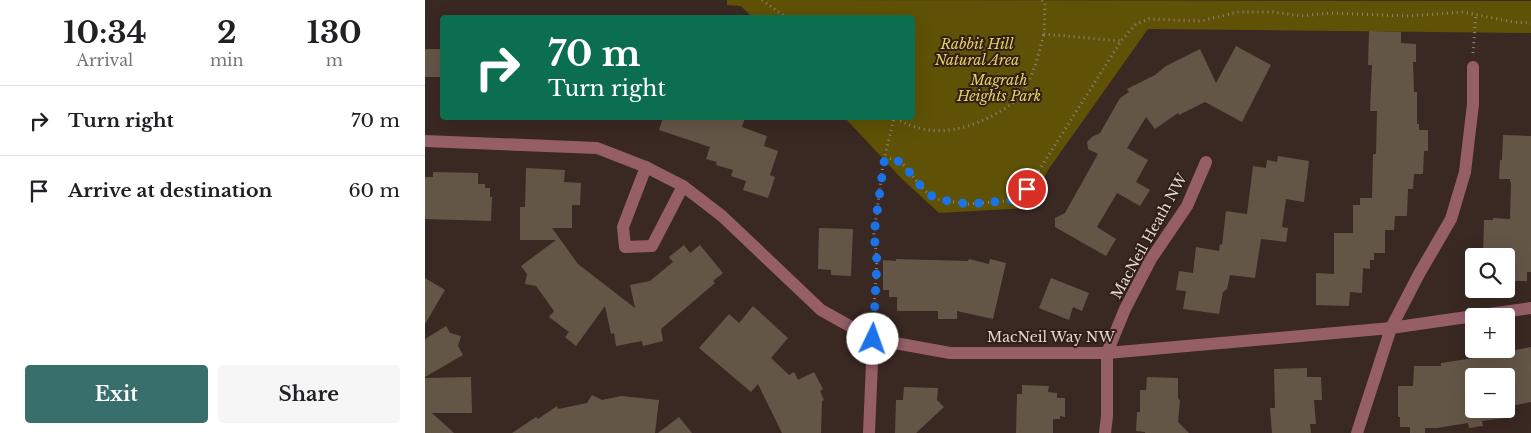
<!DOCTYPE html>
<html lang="en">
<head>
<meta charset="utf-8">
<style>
  body { margin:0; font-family:"Libre Baskerville",serif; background:#f6f6f6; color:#202124; height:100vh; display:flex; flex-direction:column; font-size:19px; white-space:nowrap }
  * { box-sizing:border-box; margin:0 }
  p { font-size:16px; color:#757577 }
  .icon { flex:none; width:28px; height:28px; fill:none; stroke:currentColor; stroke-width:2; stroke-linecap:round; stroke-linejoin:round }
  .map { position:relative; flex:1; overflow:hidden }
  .sheet { display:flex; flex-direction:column; background:#fff; width:425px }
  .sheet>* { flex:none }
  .hud { position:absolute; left:15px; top:15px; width:475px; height:105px; border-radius:5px; box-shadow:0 5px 20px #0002; background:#0b6e4f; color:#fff; overflow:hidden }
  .tools { position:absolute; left:1040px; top:248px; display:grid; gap:10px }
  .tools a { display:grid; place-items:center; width:50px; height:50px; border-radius:5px; background:#fff; box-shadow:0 5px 20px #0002; font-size:25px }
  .pin { position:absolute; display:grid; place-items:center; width:42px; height:42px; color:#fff; margin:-21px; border:2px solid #fff; border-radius:50%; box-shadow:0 1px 5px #0007 }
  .me { position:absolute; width:55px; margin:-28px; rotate:3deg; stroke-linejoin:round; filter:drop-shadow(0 0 4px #0008) }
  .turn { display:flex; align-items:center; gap:18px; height:105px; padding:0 25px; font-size:22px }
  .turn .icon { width:65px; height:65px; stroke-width:2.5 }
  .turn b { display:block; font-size:35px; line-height:42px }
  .eta { display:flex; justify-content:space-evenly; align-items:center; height:85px; text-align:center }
  .eta b { font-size:30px; font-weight:700; line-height:35px }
  .cta { display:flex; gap:10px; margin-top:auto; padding:10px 25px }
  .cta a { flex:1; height:58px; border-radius:5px; background:#386f6c; color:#fff; font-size:20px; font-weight:700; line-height:58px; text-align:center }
  .cta a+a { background:#f6f6f6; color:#202124 }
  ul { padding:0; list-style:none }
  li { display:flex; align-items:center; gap:15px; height:70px; padding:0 25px; border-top:1px solid #e0e0e0 }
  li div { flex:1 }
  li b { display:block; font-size:19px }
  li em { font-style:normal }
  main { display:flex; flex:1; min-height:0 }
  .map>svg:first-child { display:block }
  .green { fill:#5f5206 }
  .building { fill:#645647 }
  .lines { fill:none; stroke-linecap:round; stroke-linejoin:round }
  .path { stroke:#91827d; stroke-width:3; stroke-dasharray:1 4; stroke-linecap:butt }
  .minor { stroke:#965f68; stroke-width:12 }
  .route { stroke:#1a73e8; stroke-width:9; stroke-dasharray:0 16.2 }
  .labels { text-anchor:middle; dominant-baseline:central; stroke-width:4; stroke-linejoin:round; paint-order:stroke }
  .park-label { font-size:14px; font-style:italic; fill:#e8d162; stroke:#301e18 }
  .street-label { font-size:14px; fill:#e4d8d4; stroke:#301e18 }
</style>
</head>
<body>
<main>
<section class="sheet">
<div class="eta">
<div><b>10:34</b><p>Arrival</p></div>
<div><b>2</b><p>min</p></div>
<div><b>130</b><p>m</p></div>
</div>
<ul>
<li><svg class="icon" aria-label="right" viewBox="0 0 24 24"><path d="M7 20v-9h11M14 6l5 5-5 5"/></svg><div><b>Turn right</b></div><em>70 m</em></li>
<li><svg class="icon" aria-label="arrive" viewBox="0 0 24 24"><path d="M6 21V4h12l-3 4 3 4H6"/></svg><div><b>Arrive at destination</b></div><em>60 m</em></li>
</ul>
<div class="cta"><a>Exit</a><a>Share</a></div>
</section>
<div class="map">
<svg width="1106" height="433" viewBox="0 0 1106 433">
  <rect width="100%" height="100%" fill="#3a2822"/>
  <path class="green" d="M 302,0 L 1106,1 L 1106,33 L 723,29 L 623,170 L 604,208 L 514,213 L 476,178 L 420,118 L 488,118 L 488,18 L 327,17 L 316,6 L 302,5 Z"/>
  <g class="building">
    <path d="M 944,31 L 976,32 L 976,43 L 991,44 L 991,62 L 988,62 L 989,92 L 992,92 L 992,124 L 994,124 L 994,130 L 1003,130 L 1003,151 L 999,151 L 998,174 L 989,174 L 988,189 L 983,189 L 982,216 L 970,216 L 969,230 L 960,230 L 960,253 L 949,253 L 949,260 L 945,260 L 945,269 L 938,268 L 937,293 L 925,292 L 924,306 L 891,305 L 891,273 L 909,274 L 909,233 L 928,233 L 928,205 L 935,205 L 935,198 L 947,198 L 948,154 L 951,154 L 952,111 L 945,111 L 947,65 L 943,65 Z"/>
    <path d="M 811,46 L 846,65 L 817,122 L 780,102 L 754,115 L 753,113 L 730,129 L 721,117 L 702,148 L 723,160 L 711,182 L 725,190 L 715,206 L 692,193 L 672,227 L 691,239 L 681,256 L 630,227 L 630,218 L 640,213 L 673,154 L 663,149 L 662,142 L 667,137 L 675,133 L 695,98 L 704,92 L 702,89 L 730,75 L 741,66 L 775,49 L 791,83 Z"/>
    <rect x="0" y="49" width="18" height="28"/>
    <path d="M 238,118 L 320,118 L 317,127 L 342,136 L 339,146 L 353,151 L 345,175 L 350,177 L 343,198 L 318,190 L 321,181 L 306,176 L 308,170 L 291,165 L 292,162 L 281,159 L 285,147 L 234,130 Z"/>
    <path d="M 1078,135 L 1106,136 L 1106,272 L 1102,272 L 1102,281 L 1081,281 L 1081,256 L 1058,256 L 1059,220 L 1068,220 L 1068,218 L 1085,219 L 1086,182 L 1085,182 L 1085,179 L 1074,179 L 1075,160 L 1077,160 Z"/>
    <path d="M 853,156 L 884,161 L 879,202 L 861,199 L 857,227 L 863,228 L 861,242 L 836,239 L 830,278 L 805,275 L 802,289 L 798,292 L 794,314 L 758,309 L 761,291 L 751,290 L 754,271 L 768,273 L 771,247 L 794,251 L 795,244 L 797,245 L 801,211 L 822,214 L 828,166 L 841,168 L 842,160 L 852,162 Z"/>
    <path d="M 101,168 L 140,170 L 139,182 L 156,183 L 155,205 L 147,205 L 147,228 L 127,228 L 153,264 L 210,308 L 205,285 L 225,281 L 248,262 L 244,257 L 259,245 L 265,253 L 275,245 L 298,273 L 288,281 L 290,283 L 236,329 L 238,341 L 218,346 L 217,341 L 191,346 L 189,333 L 186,334 L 180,306 L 151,346 L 140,337 L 144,332 L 124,317 L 129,311 L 111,286 L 100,284 L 102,274 L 96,266 L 131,240 L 95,240 L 95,207 L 100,207 Z"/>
    <path d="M 8,172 L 53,173 L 53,184 L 60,184 L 60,188 L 65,188 L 65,197 L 67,197 L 66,221 L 0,219 L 0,177 L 8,177 Z"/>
    <path d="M 394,228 L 428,229 L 426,276 L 406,275 L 406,270 L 393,269 Z"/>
    <path d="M 471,259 L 543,261 L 544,259 L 564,264 L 565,259 L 581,263 L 568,319 L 532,311 L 532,319 L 513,319 L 513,311 L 472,311 L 472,297 L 464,297 L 464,290 L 458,290 L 458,260 L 471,261 Z"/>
    <path d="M 0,278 L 20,290 L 0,324 Z"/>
    <path d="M 626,278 L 664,293 L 657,311 L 648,307 L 644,320 L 614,308 Z"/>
    <path d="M 328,306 L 363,338 L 346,358 L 364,375 L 369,372 L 373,380 L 389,372 L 398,389 L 395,391 L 399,400 L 397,401 L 396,433 L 357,433 L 333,384 L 326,392 L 274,348 L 304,314 L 314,323 Z"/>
    <path d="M 21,326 L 25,333 L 36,336 L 33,346 L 38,355 L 0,377 L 0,339 Z"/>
    <path d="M 1106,347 L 1106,402 L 1081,407 L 1081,376 L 1049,376 L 1049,409 L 1080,409 L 1080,418 L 1057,421 L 1058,426 L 1044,428 L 1043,423 L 1012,428 L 1000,428 L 1000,433 L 985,433 L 985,427 L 975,427 L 975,417 L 973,417 L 973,386 L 988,386 L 989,366 L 1016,366 L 1016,363 L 1049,358 Z"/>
    <path d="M 882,368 L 882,377 L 896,377 L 897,400 L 889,400 L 891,424 L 885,424 L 886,433 L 847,433 L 845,408 L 850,408 L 849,369 Z"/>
    <path d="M 46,377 L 47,413 L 7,413 L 29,433 L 0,433 L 0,378 Z"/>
    <path d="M 722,377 L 753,378 L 753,398 L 755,401 L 753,422 L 764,433 L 720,433 L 720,432 L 711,431 L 712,412 L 715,412 L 715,390 L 721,390 Z"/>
    <path d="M 597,385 L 624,386 L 623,392 L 632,393 L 632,398 L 640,398 L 640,417 L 635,416 L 635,419 L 628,419 L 628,433 L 591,433 L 592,394 L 597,394 Z"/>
    <path d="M 479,387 L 513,388 L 512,400 L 519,407 L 491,433 L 470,433 L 471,400 L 478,400 Z"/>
    <path d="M 167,395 L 177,400 L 196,396 L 234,400 L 230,433 L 87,433 L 111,417 L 113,419 L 132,406 L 133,409 L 162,403 Z"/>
    <path d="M 254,417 L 267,433 L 233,433 Z"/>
  </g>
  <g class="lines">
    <g class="path">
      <path d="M 337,0 L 362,18"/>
      <path d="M 617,0 L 620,3 L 619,34 L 696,41"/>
      <path d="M 1048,53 L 1051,14"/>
      <path d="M 471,118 C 502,138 537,132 569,115 C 579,109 589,104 596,94 C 609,76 613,55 619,34"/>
      <path d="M 458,164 L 463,158 L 476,162 L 499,190 L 511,199 L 543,204 L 580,201 L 592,199 L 602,189 L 696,41 L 711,24 L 724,19 L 776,21 L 813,12 L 848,12 L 876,16 L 905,13 L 983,16 L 1038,12 L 1088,22 L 1106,23"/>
      <path d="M 448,324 L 452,261 L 449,234 L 458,164 L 469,118"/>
    </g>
    <g class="minor">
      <path d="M 0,141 L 172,148 L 221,167 L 258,186 L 297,216 L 396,310 L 448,339 L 525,353 L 682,353 L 966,328 L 1049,316"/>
      <path d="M 221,167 L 198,227 L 200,247 L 227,246 L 258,186"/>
      <path d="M 1049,316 L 1106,308"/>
      <path d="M 444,433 L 448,339"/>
      <path d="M 680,433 L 682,416 L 682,353 L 700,309 L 726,259 L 762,206 L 781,162"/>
      <path d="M 932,433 L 966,328 L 994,274 L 1026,219 L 1040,172 L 1048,104 L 1048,67"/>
    </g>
  </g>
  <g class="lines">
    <path class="route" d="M 448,339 L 452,261 L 449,234 L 459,162 L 463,158 L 476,162 L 499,190 L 511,199 L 543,204 L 580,201 L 592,199 L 602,189"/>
  </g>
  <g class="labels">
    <g class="park-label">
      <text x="552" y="44">Rabbit Hill<tspan x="552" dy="16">Natural Area</tspan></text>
      <text x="574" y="80">Magrath<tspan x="574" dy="16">Heights Park</tspan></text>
    </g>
    <g class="street-label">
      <text transform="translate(724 236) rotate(-61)">MacNeil Heath NW</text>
      <text x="626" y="337">MacNeil Way NW</text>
    </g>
  </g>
</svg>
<div class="tools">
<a><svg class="icon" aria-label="search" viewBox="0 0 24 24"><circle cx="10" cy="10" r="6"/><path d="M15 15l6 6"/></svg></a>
<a>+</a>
<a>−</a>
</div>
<div class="pin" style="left:602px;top:189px;background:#d93025"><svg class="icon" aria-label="arrive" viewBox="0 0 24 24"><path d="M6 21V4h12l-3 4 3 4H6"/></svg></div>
<svg class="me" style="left:448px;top:339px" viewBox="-20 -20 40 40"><circle r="19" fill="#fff"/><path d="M0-13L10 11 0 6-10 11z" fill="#1a73e8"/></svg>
<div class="hud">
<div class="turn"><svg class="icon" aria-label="right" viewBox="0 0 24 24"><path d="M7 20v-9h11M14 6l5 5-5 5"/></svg><div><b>70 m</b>Turn right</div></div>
</div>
</div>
</main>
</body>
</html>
